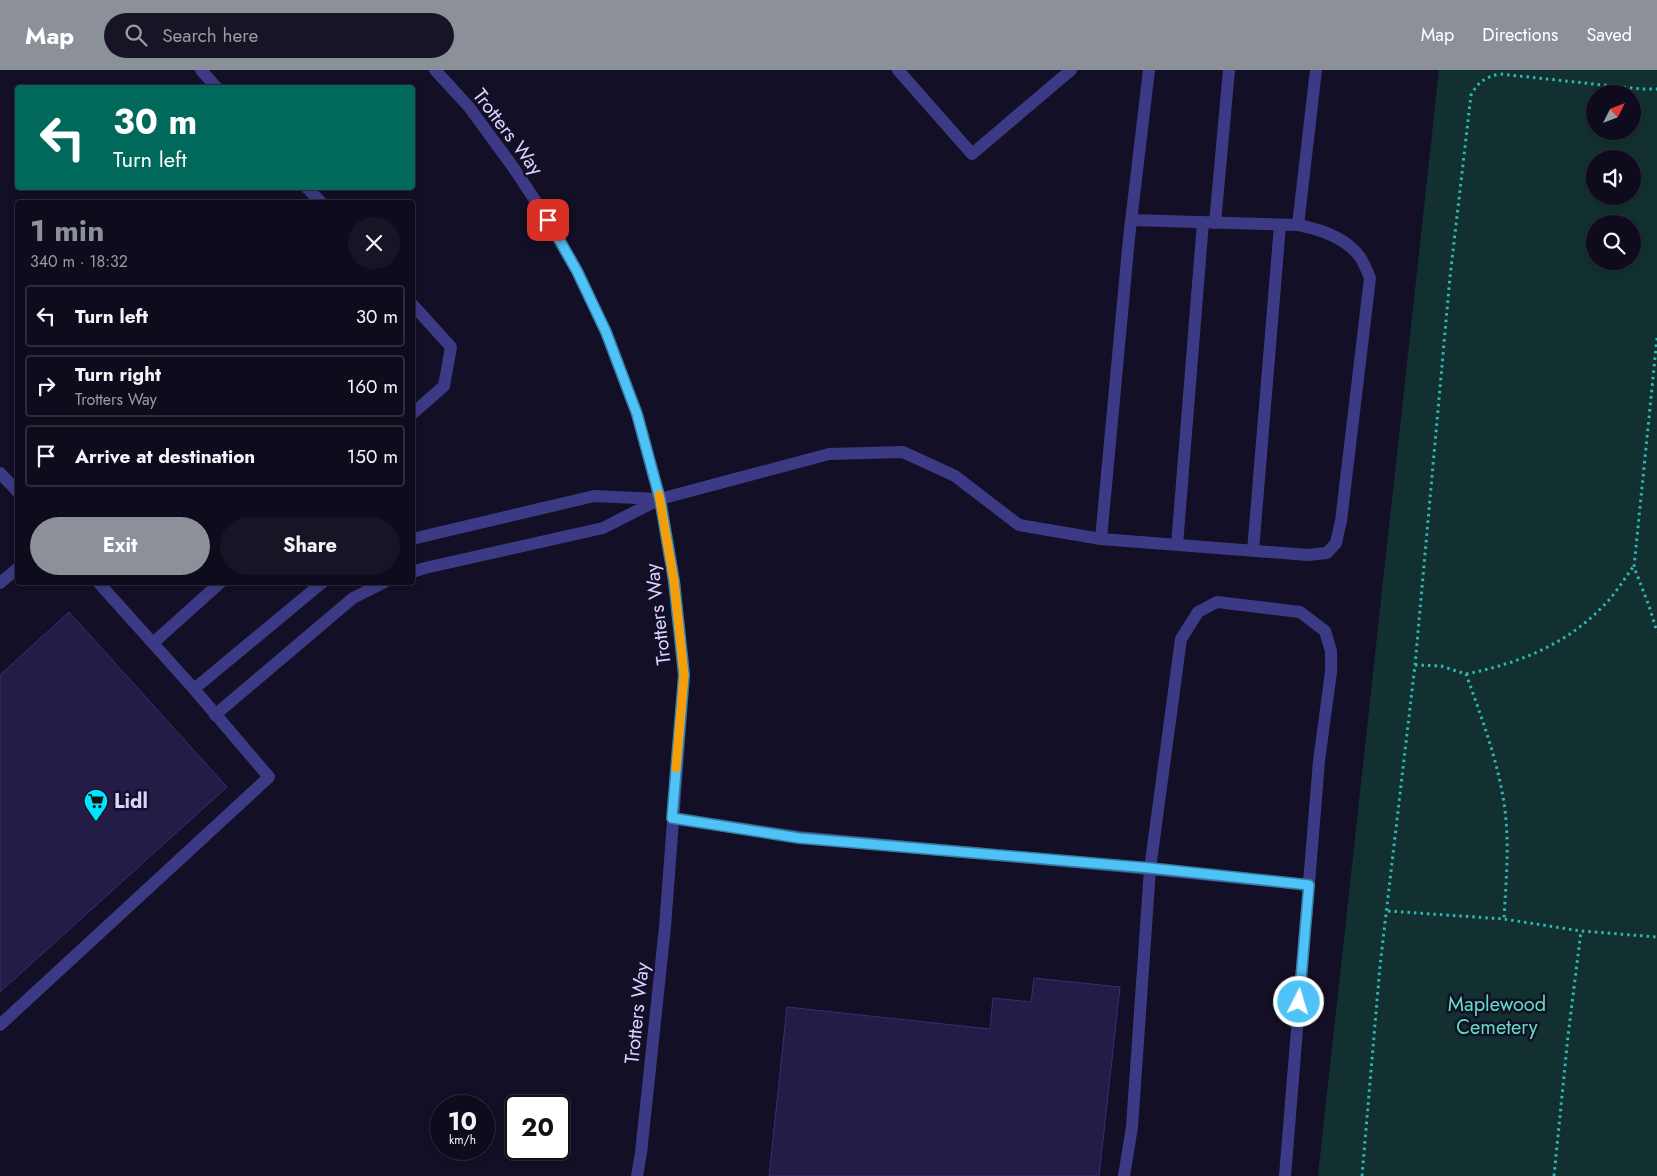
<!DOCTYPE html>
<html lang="en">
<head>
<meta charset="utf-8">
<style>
  body { margin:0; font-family:Jost,sans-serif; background:#171425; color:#f1f3f6; height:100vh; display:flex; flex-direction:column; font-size:19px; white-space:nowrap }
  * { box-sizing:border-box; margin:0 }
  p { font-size:16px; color:#9b9ba3 }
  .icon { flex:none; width:28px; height:28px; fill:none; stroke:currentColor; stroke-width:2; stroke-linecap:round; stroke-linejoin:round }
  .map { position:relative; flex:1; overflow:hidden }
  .sheet { position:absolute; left:15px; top:130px; width:400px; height:385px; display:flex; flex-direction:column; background:#0e0b1c; border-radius:5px; box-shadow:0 2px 8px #0003,0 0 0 1px #2e2b3b }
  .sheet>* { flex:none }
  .banner { position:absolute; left:15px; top:15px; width:400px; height:105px; border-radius:5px; box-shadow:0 2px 8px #0003,0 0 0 1px #2e2b3b; background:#00695c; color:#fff; overflow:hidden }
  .needle { width:32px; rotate:48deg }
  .controls { position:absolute; left:1586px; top:15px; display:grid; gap:10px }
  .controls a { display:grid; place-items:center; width:55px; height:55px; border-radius:50%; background:#0e0b1c; box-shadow:0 2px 8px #0003,0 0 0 1px #2e2b3b; font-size:25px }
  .speed { position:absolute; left:430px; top:1025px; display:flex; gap:10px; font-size:25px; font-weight:700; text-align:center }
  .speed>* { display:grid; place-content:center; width:65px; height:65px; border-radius:50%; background:#0e0b1c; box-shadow:0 2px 8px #0003,0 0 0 1px #2e2b3b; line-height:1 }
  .speed small { font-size:12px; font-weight:400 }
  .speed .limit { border:2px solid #111; border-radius:8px; background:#fff; color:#111 }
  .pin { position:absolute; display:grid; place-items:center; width:42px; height:42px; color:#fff; margin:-21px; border-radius:10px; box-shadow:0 2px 8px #0006 }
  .me { position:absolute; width:55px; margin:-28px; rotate:5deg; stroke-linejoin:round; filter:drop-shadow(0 0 4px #0008) }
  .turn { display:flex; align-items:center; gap:18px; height:105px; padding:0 15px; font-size:22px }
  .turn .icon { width:65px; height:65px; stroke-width:2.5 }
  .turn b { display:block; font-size:35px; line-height:42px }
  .round { display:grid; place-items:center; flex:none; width:52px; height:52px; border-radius:26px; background:#171425 }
  .head { display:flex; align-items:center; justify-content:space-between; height:85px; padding:0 15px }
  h1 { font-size:30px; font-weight:700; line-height:38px; color:#8c9099 }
  .action { display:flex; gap:10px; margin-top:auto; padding:10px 15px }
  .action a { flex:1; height:58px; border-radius:30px; background:#8c9099; color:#fff; font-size:20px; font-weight:700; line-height:58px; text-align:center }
  .action a+a { background:#171425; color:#f1f3f6 }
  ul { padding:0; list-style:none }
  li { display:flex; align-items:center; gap:15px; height:62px; margin:0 10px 8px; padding:0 5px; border:2px solid #2e2b3b; border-radius:5px }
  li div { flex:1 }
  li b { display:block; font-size:19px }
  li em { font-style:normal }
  header { display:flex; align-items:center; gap:30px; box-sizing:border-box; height:70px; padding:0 25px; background:#8c9099; color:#fff }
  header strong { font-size:24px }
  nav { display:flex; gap:28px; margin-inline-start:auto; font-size:18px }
  .search { width:350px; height:45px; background:#171425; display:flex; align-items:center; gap:12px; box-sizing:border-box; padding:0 18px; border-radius:28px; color:#9b9ba3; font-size:19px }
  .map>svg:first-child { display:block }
  .green { fill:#12302f; fill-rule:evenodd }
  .building { fill:#241b47; stroke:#3b2d73 }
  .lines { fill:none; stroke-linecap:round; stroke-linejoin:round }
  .path { stroke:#2fb8b0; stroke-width:3; stroke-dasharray:2.5 4; stroke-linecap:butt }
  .service { stroke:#3d3a85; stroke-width:12 }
  .minor { stroke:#3d3a85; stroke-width:12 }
  .route-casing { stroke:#337fa1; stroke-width:12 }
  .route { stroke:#4fc3f7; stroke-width:9 }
  .slow { stroke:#f59e0b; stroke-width:9 }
  .labels { text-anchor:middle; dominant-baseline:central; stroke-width:5; stroke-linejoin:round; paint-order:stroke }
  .street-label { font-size:20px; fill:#d9d4ff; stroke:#130f26 }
  .poi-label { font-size:20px; font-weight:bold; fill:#d9d4ff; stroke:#130f26; text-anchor:start }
  .park-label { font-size:20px; fill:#5fe0c0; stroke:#130f26 }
</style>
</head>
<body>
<header>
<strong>Map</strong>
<div class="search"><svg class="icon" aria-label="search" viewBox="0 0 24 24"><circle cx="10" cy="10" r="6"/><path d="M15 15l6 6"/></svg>Search here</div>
<nav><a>Map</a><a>Directions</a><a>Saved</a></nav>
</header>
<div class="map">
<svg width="1657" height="1106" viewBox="0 0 1657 1106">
  <rect width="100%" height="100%" fill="#130f26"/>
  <path class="green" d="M 1439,0 L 1657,0 L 1657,1106 L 1318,1106 ZM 1595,24 L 1632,24 L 1632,61 L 1595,61 ZM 1595,89 L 1632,89 L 1632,126 L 1595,126 ZM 1595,154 L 1632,154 L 1632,191 L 1595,191 Z"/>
  <g class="building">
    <path d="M 69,542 L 227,717 L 0,922 L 0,605 Z"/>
    <path d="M 1034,908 L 1120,917 L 1099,1106 L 769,1106 L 787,937 L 990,959 L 993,928 L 1031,932 Z"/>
  </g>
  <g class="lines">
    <g class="path">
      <path d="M 1657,268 L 1634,497 L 1649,536 L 1657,562"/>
      <path d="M 1415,595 L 1441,596 L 1466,604 C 1481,646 1497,688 1504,733 C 1510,772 1506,811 1504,849"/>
      <path d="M 1466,604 C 1521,593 1570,573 1608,531 C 1617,521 1625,508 1633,497"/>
      <path d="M 1388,841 L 1504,849 L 1581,861 L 1657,867"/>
      <path d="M 1362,1106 L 1380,896 L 1415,595 L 1450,207 L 1471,25 C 1478,12 1485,7 1500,4 L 1641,19 L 1657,19"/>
      <path d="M 1554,1106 L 1568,966 L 1581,861"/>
    </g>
    <g class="service">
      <path d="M 201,0 L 217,18"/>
      <path d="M 898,0 L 972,84 L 1071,0"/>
      <path d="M 307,118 L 321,132"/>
      <path d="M 1131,150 L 1298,155 C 1319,159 1346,168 1360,187 C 1364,193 1367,201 1370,208 L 1341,451 L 1336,473 L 1327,483 L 1308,485 L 1101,469 L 1129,168 L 1149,0"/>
      <path d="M 1215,153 L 1229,0"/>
      <path d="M 1298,155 L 1316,0"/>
      <path d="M 412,234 L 451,277 L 444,316 L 412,344"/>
      <path d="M 0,403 L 18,422"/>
      <path d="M 412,469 L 594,426 L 658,429"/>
      <path d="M 1177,475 L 1203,152"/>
      <path d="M 1253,481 L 1280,155"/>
      <path d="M 412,502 L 425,498 L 603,458 L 660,429 L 829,384 L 903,382 L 955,406 L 1019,455 L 1101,469"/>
      <path d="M 0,513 L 18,498"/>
      <path d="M 153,573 L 221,512"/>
      <path d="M 194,619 L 323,512"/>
      <path d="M 215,645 L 353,528 L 385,512"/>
      <path d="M 672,748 L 799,767 L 1150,799 L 1309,815"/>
      <path d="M 0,955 L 269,707 L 194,619 L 98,512"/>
      <path d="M 1124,1106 L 1132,1057 L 1150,799 L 1181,569 L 1198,542 L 1217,532 L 1300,542 L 1325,561 L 1331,581 L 1331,602 L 1319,691 L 1285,1106"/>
    </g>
    <path class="minor" d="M 435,0 L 469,37 L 513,97 L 548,150 L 577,201 L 606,262 L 637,344 L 660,429 L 674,511 L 684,605 L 665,857 L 641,1083 L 637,1106"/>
  </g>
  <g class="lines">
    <defs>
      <path id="route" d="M 548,150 L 577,201 L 606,262 L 637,344 L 660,429 L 674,511 L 684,605 L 672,748 L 799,768 L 1150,798 L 1309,815 L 1299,932"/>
    </defs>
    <use href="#route" class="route-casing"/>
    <use href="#route" class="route"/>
    <path class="slow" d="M 659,425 L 674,511 L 684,605 L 676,698"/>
  </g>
  <defs>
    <symbol id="supermarket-pin" viewBox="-11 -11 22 30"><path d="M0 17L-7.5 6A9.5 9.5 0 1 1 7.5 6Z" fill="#00e5ff" stroke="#130f26"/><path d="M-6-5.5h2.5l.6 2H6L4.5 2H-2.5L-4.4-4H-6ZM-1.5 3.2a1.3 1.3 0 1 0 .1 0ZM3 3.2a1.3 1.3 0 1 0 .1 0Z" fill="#111"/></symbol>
  </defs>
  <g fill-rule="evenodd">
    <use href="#supermarket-pin" x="82" y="717" width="28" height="38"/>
  </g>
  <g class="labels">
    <g class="street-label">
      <text transform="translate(508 62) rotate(53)">Trotters Way</text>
      <text transform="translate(658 544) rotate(-97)">Trotters Way</text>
      <text transform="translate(637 943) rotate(-84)">Trotters Way</text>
    </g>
    <g class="poi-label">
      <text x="114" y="731">Lidl</text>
    </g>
    <g class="park-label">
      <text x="1497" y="934">Maplewood<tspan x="1497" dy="23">Cemetery</tspan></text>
    </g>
  </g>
</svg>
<div class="controls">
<a><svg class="needle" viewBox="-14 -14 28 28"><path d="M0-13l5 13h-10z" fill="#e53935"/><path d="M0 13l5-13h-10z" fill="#9b9ba3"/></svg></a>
<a><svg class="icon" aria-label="sound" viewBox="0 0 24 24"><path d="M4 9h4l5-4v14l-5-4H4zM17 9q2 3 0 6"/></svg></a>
<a><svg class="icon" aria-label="search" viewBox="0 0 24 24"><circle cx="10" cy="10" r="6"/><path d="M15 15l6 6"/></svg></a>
</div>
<div class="speed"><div>10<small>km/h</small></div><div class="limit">20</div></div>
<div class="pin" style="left:548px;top:150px;background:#d93025"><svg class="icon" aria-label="arrive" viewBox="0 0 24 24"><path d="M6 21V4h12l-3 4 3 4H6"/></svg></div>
<svg class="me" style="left:1299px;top:932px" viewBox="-20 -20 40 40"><circle r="17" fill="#4fc3f7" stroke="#fff" stroke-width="3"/><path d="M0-11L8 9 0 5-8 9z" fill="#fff"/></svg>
<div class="banner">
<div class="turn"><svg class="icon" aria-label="left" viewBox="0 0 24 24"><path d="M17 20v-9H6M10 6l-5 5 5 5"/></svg><div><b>30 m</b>Turn left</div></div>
</div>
<section class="sheet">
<div class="head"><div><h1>1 min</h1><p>340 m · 18:32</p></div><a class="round"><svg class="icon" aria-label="close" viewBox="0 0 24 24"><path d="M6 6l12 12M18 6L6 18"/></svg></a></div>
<ul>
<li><svg class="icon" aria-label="left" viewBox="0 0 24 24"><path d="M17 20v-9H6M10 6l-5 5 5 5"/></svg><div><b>Turn left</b></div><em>30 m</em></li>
<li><svg class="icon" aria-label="right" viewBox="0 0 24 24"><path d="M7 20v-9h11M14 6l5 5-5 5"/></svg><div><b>Turn right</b><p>Trotters Way</p></div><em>160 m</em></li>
<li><svg class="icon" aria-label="arrive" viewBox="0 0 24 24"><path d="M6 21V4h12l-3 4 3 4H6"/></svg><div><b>Arrive at destination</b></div><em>150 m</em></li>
</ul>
<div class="action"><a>Exit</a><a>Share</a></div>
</section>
</div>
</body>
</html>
